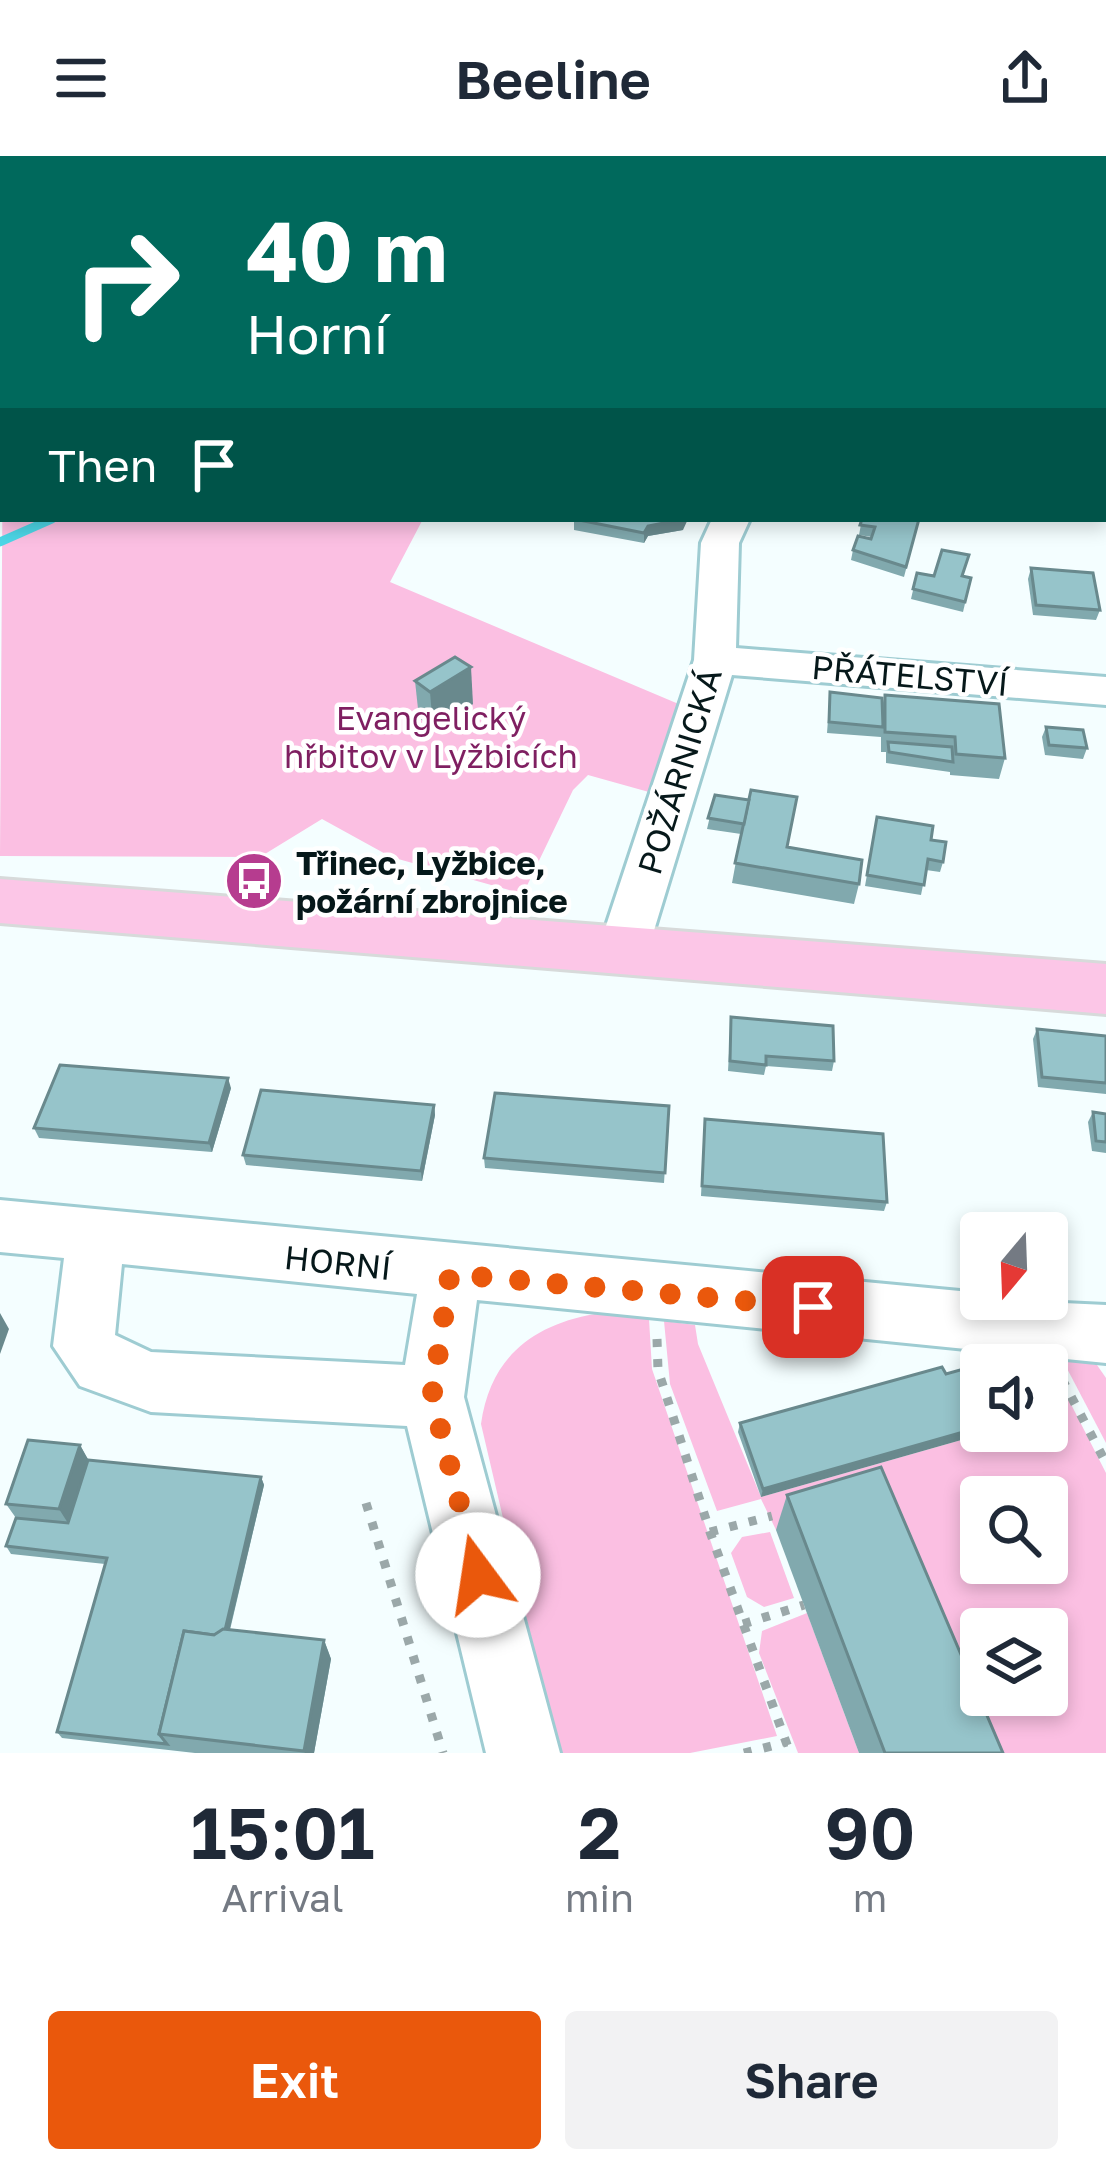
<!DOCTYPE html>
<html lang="en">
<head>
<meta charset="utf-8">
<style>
  body { margin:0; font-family:"Golos Text",sans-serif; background:#f2f2f3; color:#1f2937; height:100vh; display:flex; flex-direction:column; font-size:45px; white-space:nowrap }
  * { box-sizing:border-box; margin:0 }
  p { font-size:39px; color:#747a83 }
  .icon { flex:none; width:66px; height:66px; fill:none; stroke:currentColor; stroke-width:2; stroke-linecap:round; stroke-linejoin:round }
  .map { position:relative; height:1597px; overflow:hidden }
  .panel { display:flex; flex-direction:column; background:#fff; flex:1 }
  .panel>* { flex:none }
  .top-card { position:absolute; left:0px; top:0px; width:1107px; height:366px; box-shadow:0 6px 18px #0003; background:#00695c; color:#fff; overflow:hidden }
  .needle { width:78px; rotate:199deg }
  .controls { position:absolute; left:960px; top:1056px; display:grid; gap:24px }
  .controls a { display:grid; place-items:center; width:108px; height:108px; border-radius:12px; background:#fff; box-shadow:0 6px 18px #0003; font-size:60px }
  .pin { position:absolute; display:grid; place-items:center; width:102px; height:102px; color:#fff; margin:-51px; border-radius:24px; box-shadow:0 6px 18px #0006 }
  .me { position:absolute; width:132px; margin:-66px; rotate:346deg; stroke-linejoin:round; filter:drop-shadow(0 0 9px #0008) }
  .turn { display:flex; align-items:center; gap:42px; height:252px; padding:0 48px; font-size:54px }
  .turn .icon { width:156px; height:156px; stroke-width:2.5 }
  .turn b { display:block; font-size:84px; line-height:102px }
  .then { display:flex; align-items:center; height:114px; padding:0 48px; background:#0003; gap:24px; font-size:45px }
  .eta { display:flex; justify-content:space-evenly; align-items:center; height:204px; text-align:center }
  .eta b { font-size:72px; font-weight:600; line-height:84px }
  .cta { display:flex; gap:24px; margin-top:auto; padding:24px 48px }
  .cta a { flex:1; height:138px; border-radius:12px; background:#ea580c; color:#fff; font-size:48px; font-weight:600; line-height:138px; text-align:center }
  .cta a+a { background:#f2f2f3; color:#1f2937 }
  header { display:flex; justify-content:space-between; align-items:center; height:156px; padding:0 48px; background:#fff; font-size:54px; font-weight:600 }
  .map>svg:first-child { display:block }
  .green { fill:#fbbfe2; fill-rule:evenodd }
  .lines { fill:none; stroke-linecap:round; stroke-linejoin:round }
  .stream { stroke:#4cd6e6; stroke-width:9 }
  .minor-casing { stroke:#9eccd2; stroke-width:6 }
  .major-casing { stroke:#d7dada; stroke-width:6 }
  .path { stroke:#9ba8a9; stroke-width:9; stroke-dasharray:8 12; stroke-linecap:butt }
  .minor { fill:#fff; fill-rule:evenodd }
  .major { fill:#fcc6e7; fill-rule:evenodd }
  .wall { fill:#81a9ae }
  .shaded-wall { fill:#69898d }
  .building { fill:#96c4ca; stroke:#69898d; stroke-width:3 }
  .route { stroke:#ea580c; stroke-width:21; stroke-dasharray:0 37.8 }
  .labels { text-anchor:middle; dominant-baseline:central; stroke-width:9; stroke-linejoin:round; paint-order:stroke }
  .street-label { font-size:33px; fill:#06181a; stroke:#fff }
  .park-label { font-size:33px; fill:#7f1f61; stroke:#fff }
  .poi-label { font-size:33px; font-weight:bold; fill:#06181a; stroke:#fff; text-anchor:start }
</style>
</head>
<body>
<header><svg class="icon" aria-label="menu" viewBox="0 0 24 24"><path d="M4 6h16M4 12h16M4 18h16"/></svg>Beeline<svg class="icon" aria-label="share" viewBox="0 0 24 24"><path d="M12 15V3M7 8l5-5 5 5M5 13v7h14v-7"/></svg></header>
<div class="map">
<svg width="1106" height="1597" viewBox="0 0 1106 1597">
  <rect width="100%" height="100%" fill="#f4feff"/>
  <g class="green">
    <path d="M 3,263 L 3,363 L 423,363 L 390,426 L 681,549 L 656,638 L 588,619 L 573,634 L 523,738 L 391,701 L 322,663 L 260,701 L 0,700 Z"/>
    <path d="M 595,1158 L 649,1163 L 652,1213 L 777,1580 L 690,1597 L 558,1597 L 481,1268 C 490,1203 531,1169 595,1158 Z"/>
    <path d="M 664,1165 L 695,1169 L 698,1188 L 761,1341 L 993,1275 L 1047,1275 L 1047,1209 L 999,1209 L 996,1195 L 1047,1201 L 1106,1317 L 1106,1597 L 970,1597 L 866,1347 L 776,1374 L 761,1343 L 717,1355 L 670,1228 ZM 981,1341 L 1047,1341 L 1047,1407 L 981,1407 ZM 981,1473 L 1047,1473 L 1047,1539 L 981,1539 Z"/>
    <path d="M 1062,1203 L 1097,1209 L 1106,1222 L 1106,1287 Z"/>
    <path d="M 770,1376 L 794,1442 L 764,1451 L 747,1441 L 731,1397 L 742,1381 Z"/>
    <path d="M 807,1457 L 859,1597 L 798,1597 L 759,1497 L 762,1475 Z"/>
  </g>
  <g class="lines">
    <path class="stream" d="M 0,386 L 52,363"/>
    <defs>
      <g id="minor">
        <path d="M 10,0 L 38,0 L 9,3 Z"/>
        <rect x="432" y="0" width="28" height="3"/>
        <path d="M 550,0 L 594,0 L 548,3 Z"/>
        <path d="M 949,0 L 978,0 L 947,3 Z"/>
        <path d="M 3,39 L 3,63 L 0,64 L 0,40 Z"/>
        <path d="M 3,82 L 3,100 L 0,101 L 0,83 Z"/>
        <rect x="1104" y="133" width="2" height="20"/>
        <rect x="1104" y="233" width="2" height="21"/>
        <rect x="1104" y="320" width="2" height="22"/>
        <path d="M 712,363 L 750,363 L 739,387 L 736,492 L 1106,521 L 1106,549 L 732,519 L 648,794 L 641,808 L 623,813 L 605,808 L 598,794 L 694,504 L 701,387 Z"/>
        <path d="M 0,1044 L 981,1137 L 981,1143 L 1106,1149 L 1106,1207 L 477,1144 L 464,1241 L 560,1597 L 486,1597 L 407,1270 L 151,1256 L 80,1230 L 53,1190 L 64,1102 L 0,1096 ZM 122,1108 L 417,1138 L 405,1209 L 151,1196 L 115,1179 Z"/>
      </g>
      <path id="major" d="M 0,723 L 1106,808 L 1106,858 L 0,767 Z"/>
    </defs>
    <use href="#minor" class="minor-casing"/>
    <use href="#major" class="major-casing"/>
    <g class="path">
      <path d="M 657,1183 L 658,1214 L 710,1376 L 790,1597"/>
      <path d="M 1062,1223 L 1106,1307"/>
      <path d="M 366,1347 L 443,1597"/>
      <path d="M 710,1376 L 772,1360"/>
      <path d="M 743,1468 L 804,1449"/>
      <path d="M 744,1597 L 787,1586"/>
    </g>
    <use href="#minor" class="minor"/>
    <use href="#major" class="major"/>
  </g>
  <g class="wall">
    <path d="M 3,99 L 3,131 L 0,132 L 0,100 Z"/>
    <path d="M 862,363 L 919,363 L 904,421 L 851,404 L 853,394 L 872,381 L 859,379 Z"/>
    <path d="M 574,364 L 683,374 L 648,380 L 644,387 L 574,374 Z"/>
    <path d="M 1031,412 L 1100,454 L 1096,464 L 1033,459 L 1028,423 Z"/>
    <path d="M 917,417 L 971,422 L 963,456 L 911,443 Z"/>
    <path d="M 415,525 L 473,548 L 433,572 L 419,562 Z"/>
    <path d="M 830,536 L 882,551 L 885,539 L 1005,602 L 999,623 L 950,619 L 950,616 L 886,607 L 886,596 L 881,596 L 881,581 L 827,577 Z"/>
    <path d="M 1046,571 L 1087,592 L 1083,603 L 1045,599 L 1042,581 Z"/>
    <path d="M 715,639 L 787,691 L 859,728 L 854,748 L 732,727 L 741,678 L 707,673 Z"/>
    <path d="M 877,661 L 931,684 L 943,706 L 940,716 L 926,714 L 921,739 L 865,730 Z"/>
    <path d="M 731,861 L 834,905 L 832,915 L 766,910 L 764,919 L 728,915 Z"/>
    <path d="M 1037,873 L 1106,880 L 1106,938 L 1038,931 L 1033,883 Z"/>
    <path d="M 231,932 L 212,996 L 39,982 L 34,972 Z"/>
    <path d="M 434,949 L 435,959 L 422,1025 L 246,1009 L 243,999 Z"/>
    <path d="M 669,950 L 664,1027 L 485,1012 L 484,1002 Z"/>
    <path d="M 1093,956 L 1106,958 L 1106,997 L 1092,995 L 1088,966 Z"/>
    <path d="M 704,973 L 887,1046 L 884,1055 L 701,1040 Z"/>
    <path d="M 946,1218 L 761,1341 L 738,1276 L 740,1267 Z"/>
    <path d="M 80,1289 L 88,1304 L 261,1321 L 264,1329 L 230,1474 L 324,1484 L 331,1503 L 314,1597 L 195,1597 L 62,1582 L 57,1576 L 105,1408 L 11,1398 L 6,1390 L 16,1362 L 6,1348 Z"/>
    <path d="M 787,1339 L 1003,1597 L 859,1597 L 776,1374 Z"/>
  </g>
  <g class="shaded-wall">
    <path d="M 462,0 L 493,0 L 493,1 L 462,3 Z"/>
    <path d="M 688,363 L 683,374 L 648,380 L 644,387 L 644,377 L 648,370 Z"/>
    <path d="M 471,511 L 473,548 L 433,572 L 430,536 Z"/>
    <path d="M 228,922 L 231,932 L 212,996 L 209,987 Z"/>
    <path d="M 434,949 L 435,959 L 422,1025 L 421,1015 Z"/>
    <path d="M 0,1157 L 9,1173 L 0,1198 Z"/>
    <path d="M 981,1271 L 981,1275 L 993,1275 L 761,1341 L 763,1333 Z"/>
    <path d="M 80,1289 L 93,1312 L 73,1375 L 59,1353 Z"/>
    <path d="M 261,1321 L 264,1329 L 224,1497 L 221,1491 Z"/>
    <path d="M 324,1484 L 331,1503 L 314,1597 L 305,1597 L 304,1595 Z"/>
  </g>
  <g class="building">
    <path d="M 373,0 L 402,0 L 403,3 L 374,3 Z"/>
    <path d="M 1013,0 L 1074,0 L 1069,3 L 1010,3 Z"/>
    <path d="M 574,363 L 684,363 L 648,370 L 644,377 Z"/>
    <path d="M 862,363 L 919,363 L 906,411 L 853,394 L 858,380 L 871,383 L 875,371 L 860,369 Z"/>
    <path d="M 942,394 L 969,399 L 962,420 L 971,422 L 965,446 L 913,433 L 917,417 L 934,420 Z"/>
    <path d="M 1031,412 L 1093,417 L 1100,454 L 1036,449 Z"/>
    <path d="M 455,501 L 471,511 L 430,536 L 415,525 Z"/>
    <path d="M 830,536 L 882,542 L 883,571 L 829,566 Z"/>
    <path d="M 885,539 L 999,548 L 1005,602 L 956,598 L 955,581 L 885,576 Z"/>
    <path d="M 1046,571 L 1083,574 L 1087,592 L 1049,589 Z"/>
    <path d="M 888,586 L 952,591 L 953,606 L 889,596 Z"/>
    <path d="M 751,634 L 797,641 L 787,691 L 862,704 L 859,728 L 735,707 Z"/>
    <path d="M 715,639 L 749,644 L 744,668 L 708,662 Z"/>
    <path d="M 877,661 L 933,670 L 931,684 L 946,686 L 943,706 L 928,703 L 924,729 L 867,719 Z"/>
    <path d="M 731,861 L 833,870 L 834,905 L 766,900 L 766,909 L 730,905 Z"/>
    <path d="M 1037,873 L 1106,880 L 1106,927 L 1042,921 Z"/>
    <path d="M 60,909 L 228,922 L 209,987 L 34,972 Z"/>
    <path d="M 261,934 L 434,949 L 421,1015 L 243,999 Z"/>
    <path d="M 495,937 L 669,950 L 665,1017 L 484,1002 Z"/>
    <path d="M 1093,956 L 1106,958 L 1106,986 L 1096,985 Z"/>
    <path d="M 705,963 L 883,978 L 887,1046 L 702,1030 Z"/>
    <path d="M 1003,1202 L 1007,1209 L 981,1209 L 981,1271 L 763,1333 L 740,1267 L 942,1211 L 946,1218 Z"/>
    <path d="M 28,1284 L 80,1289 L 59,1353 L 6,1348 Z"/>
    <path d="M 88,1304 L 261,1321 L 225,1474 L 214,1479 L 184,1475 L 159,1578 L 167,1588 L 57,1576 L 107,1402 L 6,1390 L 16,1362 L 68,1367 Z"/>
    <path d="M 881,1311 L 1003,1597 L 885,1597 L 787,1339 Z"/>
    <path d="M 223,1473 L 324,1484 L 304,1595 L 159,1578 L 184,1475 L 214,1479 Z"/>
  </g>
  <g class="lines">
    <path class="route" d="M 478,1419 L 432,1240 L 450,1118 L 813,1151"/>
  </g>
  <defs>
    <symbol id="bus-disc" viewBox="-11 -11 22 22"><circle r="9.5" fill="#b63c8f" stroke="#fff"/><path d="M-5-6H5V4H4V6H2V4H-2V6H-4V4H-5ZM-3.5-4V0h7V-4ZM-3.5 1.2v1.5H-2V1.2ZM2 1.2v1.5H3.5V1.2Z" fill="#fff"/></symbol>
  </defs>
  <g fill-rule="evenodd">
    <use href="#bus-disc" x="221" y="692" width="66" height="66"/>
  </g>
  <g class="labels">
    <g class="street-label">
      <text transform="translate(910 519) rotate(5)">PŘÁTELSTVÍ</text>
      <text transform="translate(679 615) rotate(-73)">POŽÁRNICKÁ</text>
      <text transform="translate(338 1106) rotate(6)">HORNÍ</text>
    </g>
    <g class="park-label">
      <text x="431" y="561">Evangelický<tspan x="431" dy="38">hřbitov v Lyžbicích</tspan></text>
    </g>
    <g class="poi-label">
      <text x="296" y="706">Třinec, Lyžbice,<tspan x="296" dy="38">požární zbrojnice</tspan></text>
    </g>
  </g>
</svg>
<div class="controls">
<a><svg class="needle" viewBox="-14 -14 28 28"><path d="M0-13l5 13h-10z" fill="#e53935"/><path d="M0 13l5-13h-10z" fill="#747a83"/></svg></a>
<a><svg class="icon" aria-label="sound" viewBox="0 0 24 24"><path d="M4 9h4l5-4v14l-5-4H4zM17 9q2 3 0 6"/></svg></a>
<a><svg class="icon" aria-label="search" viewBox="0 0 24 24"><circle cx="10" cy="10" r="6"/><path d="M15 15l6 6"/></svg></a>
<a><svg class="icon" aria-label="layers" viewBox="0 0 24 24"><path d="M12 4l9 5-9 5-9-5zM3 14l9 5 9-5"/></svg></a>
</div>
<div class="pin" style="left:813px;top:1151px;background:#d93025"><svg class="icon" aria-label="arrive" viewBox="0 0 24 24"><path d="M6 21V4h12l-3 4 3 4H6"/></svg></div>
<svg class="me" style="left:478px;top:1419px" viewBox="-20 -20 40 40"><circle r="19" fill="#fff"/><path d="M0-13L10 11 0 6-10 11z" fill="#ea580c"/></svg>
<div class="top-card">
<div class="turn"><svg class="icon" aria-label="right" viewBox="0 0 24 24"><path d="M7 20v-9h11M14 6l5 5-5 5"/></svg><div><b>40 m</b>Horní</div></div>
<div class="then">Then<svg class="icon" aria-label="arrive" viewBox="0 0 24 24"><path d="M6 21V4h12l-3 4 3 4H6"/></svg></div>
</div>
</div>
<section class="panel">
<div class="eta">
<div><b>15:01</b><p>Arrival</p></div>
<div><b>2</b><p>min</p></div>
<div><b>90</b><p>m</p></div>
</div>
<div class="cta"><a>Exit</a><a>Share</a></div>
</section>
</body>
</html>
